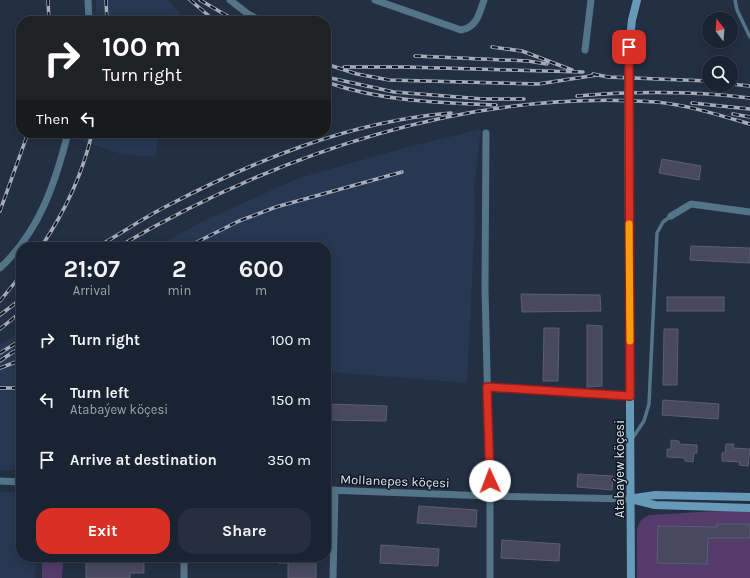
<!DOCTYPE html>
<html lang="en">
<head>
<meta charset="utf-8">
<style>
  body { margin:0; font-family:Karla,sans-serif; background:#272f3e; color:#f1f3f6; height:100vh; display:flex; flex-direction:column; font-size:15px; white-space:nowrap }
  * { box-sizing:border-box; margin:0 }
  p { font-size:13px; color:#9fa4ac }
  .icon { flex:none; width:22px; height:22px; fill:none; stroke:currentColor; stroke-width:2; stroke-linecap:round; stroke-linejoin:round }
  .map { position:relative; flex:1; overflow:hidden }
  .sheet { position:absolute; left:16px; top:242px; width:315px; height:320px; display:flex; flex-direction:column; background:#1a2332; border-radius:16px; box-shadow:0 2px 10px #0003,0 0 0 1px #38404d }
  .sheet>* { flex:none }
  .banner { position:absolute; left:16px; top:16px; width:315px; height:122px; border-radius:16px; box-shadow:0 2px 10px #0003,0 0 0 1px #38404d; background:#202124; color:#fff; overflow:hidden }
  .needle { width:26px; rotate:343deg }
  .buttons { position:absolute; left:702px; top:12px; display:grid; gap:8px }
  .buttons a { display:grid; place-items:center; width:36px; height:36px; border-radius:50%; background:#1a2332; box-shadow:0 2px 10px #0003,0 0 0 1px #38404d; font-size:20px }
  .pin { position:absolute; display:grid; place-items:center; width:34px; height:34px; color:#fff; margin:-17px; border-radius:8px; box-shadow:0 2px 6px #0006 }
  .me { position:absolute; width:44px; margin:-22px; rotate:358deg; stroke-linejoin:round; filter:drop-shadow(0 0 3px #0008) }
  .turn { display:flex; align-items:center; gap:14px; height:84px; padding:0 20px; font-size:18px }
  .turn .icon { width:52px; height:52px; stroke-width:2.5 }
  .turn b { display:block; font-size:28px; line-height:34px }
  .then { display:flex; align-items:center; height:38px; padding:0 20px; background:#0003; gap:8px; font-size:15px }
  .eta { display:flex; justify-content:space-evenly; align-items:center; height:68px; text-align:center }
  .eta b { font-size:24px; font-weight:700; line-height:28px }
  .button { display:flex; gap:8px; margin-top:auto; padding:8px 20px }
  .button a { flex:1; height:46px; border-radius:16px; background:#d93025; color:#fff; font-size:16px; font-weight:700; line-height:46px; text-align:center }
  .button a+a { background:#272f3e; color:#f1f3f6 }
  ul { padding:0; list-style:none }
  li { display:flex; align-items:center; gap:12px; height:60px; padding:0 20px }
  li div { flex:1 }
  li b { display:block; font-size:15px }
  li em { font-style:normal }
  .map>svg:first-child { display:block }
  .built { fill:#283852 }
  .green { fill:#543b69 }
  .building { fill:#484860; stroke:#5d5d76 }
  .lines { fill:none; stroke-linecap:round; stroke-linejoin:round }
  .lane { stroke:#547487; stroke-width:3.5 }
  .street { stroke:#547487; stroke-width:7 }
  .secondary { stroke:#679ab9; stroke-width:8 }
  .rail-casing { stroke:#a4adbd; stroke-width:3.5 }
  .rail { stroke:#111720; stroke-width:2; stroke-dasharray:6; stroke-linecap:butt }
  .route-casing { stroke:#8d1f18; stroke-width:10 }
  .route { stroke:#d93025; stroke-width:7 }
  .slow { stroke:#f59e0b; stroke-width:7 }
  .labels { text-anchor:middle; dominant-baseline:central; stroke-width:3; stroke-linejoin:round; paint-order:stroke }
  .street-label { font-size:13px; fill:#dce4f1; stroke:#111720 }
</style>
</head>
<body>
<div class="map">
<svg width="750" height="578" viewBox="0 0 750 578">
  <rect width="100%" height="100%" fill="#232f43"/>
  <g class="built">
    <path d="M 96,0 L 168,0 L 184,19 L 183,21 L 96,21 Z"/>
    <path d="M 481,129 L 474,187 L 475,221 L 467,383 L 330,372 L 326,445 L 326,247 L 157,247 L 199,223 L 299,178 L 404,148 Z"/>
    <path d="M 72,133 L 159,133 L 155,157 L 121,154 L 71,137 Z"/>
    <path d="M 21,331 L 21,470 L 0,470 L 0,345 Z"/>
    <path d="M 0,492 L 21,492 L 21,557 L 36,557 L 35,578 L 0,578 Z"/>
  </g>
  <g class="green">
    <path d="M 750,509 L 750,578 L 637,578 L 637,528 L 641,520 L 649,515 Z"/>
    <path d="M 42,558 L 63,559 L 62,578 L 42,578 Z"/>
  </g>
  <g class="building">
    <path d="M 662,159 L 701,166 L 699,180 L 659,173 Z"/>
    <path d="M 691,246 L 750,248 L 750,263 L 690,260 Z"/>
    <path d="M 521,294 L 600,295 L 601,311 L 522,312 Z"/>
    <rect x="667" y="297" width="57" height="14"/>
    <path d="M 587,325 L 602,326 L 602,386 L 587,387 Z"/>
    <path d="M 544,328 L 559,328 L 558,381 L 543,381 Z"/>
    <path d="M 664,329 L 678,329 L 677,385 L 663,385 Z"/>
    <path d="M 663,400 L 719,404 L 718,419 L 662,415 Z"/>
    <path d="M 328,404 L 387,406 L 386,421 L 327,420 Z"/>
    <path d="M 671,440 L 679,441 L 679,444 L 697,445 L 697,453 L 694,453 L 693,462 L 685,461 L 685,458 L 667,457 L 667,449 L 671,449 Z"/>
    <path d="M 726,444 L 734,444 L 733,448 L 750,449 L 748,466 L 739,465 L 740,462 L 722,461 L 722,453 L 725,453 Z"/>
    <path d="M 578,474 L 613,476 L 612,490 L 577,487 Z"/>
    <path d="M 419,506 L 477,510 L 476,527 L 417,523 Z"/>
    <path d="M 717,524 L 750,524 L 750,538 L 708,538 L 707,564 L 657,563 L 658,526 L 717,527 Z"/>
    <path d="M 502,540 L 560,544 L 559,561 L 501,558 Z"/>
    <path d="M 381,545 L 439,549 L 438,566 L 380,563 Z"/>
    <path d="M 86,557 L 144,557 L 144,573 L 130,573 L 130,578 L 86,578 Z"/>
    <path d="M 278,557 L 316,557 L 316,578 L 288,578 L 288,563 L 278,563 Z"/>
  </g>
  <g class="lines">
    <g class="lane">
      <path d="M 735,0 L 737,10 L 750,37"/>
      <path d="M 632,439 L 644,421 L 649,404 L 657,233 L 663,222 L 671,216"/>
    </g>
    <g class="street">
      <path d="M 88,0 L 89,21"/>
      <path d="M 230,0 L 248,14 L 261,21"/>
      <path d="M 375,0 L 461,30 C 477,27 479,14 484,0"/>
      <path d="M 585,50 L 591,0"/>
      <path d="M 486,133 L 485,289 L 490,496 L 490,578"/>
      <path d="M 671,216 L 691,204 L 750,212"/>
      <path d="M 0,268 C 39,232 55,184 68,133"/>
      <path d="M 487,387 L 631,397"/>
      <path d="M 0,481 L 21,482"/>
      <path d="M 326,490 L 490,496 L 631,499"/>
      <path d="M 184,578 L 184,557"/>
      <path d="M 333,578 L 335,490"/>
    </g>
    <g class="secondary">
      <path d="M 635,498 L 655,495 L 750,497"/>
      <path d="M 631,499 L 655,505 L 750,508"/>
      <path d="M 631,578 L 628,57 L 632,20 L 637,0"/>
    </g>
    <defs>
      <g id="rail">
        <path d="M 48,0 L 49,21"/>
        <path d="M 106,0 L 107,21"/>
        <path d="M 190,0 L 215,21"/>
        <path d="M 200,0 L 236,21"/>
        <path d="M 492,47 L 522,51 L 572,70"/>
        <path d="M 415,56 L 528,61 L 547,64"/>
        <path d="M 326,64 L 357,74 L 389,80 L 538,84 L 597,75"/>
        <path d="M 344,67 L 406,67 L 583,72"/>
        <path d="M 593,74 L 608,77 L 709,81"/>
        <path d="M 326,77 L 394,92 L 483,99 L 524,99"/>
        <path d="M 326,82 C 380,101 439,103 496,105"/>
        <path d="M 731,84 L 750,86"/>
        <path d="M 577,96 C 635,91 692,91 750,98"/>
        <path d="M 692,103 L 750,109"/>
        <path d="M 733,114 L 750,117"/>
        <path d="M 0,211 L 28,133"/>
        <path d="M 41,247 C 64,213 83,173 92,133"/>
        <path d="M 97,247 C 120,234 142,219 165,207 C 253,161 351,121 451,113"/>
        <path d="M 118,247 C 279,153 468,89 656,102 C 688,105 719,115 750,124"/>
        <path d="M 187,247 L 239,221 L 276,207 L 402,172"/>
        <path d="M 0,301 L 21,275"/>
        <path d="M 0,315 L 21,299"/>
        <path d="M 0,329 L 21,312"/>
        <path d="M 0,353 L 21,340"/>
        <path d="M 0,361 L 13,352 L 21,349"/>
        <path d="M 0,368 L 21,360"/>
        <path d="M 0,388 L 21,388"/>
      </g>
    </defs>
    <use href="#rail" class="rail-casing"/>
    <use href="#rail" class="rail"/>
  </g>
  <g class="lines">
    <defs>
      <path id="route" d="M 490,481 L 487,387 L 630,396 L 629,47"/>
    </defs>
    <use href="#route" class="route-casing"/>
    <use href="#route" class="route"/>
    <path class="slow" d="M 629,224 L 630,341"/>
  </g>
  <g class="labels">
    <g class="street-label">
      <text transform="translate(619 469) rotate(-90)">Atabaýew köçesi</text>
      <text transform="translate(395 481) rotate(2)">Mollanepes köçesi</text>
    </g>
  </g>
</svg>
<div class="buttons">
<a><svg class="needle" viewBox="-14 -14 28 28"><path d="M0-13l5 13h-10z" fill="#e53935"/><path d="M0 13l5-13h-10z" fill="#9fa4ac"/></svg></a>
<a><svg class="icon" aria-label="search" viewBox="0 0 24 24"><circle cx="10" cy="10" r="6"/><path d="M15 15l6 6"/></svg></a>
</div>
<div class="pin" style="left:629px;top:47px;background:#d93025"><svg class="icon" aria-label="arrive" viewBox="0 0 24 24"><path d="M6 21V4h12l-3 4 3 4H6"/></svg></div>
<svg class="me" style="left:490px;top:481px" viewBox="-20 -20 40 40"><circle r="19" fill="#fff"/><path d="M0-13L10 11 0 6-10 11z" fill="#d93025"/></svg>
<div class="banner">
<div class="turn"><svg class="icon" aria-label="right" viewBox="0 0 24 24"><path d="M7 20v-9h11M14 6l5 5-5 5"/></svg><div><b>100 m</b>Turn right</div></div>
<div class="then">Then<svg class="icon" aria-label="left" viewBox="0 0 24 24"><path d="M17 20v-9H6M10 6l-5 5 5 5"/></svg></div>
</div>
<section class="sheet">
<div class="eta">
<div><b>21:07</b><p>Arrival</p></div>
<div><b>2</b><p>min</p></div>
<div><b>600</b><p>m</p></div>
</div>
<ul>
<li><svg class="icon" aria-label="right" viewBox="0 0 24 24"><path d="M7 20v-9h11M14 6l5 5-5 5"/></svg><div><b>Turn right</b></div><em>100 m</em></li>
<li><svg class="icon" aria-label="left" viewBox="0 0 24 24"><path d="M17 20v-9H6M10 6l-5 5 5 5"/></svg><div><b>Turn left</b><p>Atabaýew köçesi</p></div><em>150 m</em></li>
<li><svg class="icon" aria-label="arrive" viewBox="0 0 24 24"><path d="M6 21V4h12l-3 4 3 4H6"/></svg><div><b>Arrive at destination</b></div><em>350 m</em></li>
</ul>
<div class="button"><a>Exit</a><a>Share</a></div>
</section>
</div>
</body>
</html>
